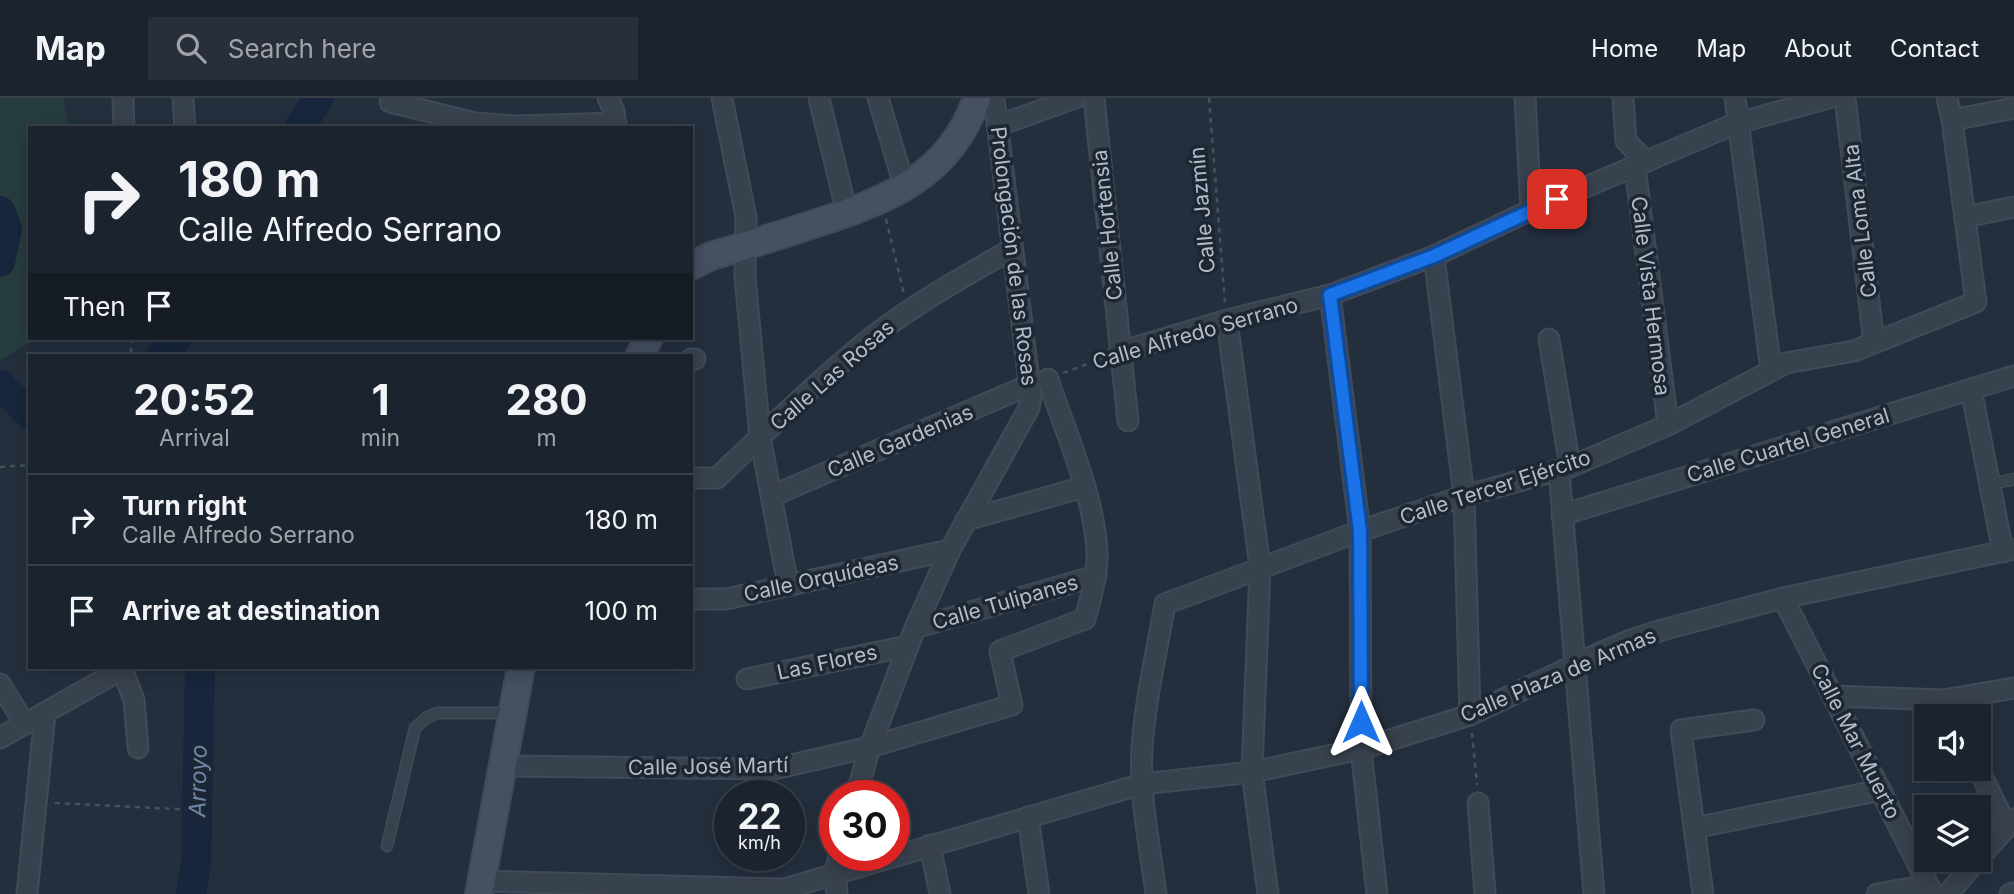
<!DOCTYPE html>
<html lang="en">
<head>
<meta charset="utf-8">
<style>
  body { margin:0; font-family:Inter,sans-serif; background:#282f3a; color:#f1f3f6; height:100vh; display:flex; flex-direction:column; font-size:26px; white-space:nowrap }
  * { box-sizing:border-box; margin:0 }
  p { font-size:23px; color:#a0a4aa }
  .icon { flex:none; width:38px; height:38px; fill:none; stroke:currentColor; stroke-width:2; stroke-linecap:round; stroke-linejoin:round }
  .map { position:relative; flex:1; overflow:hidden }
  .side { position:absolute; left:28px; top:256px; width:665px; height:315px; display:flex; flex-direction:column; background:#1b232e; border-radius:0px; box-shadow:0 4px 18px #0003,0 0 0 2px #39404a }
  .side>* { flex:none }
  .top-card { position:absolute; left:28px; top:28px; width:665px; height:214px; border-radius:0px; box-shadow:0 4px 18px #0003,0 0 0 2px #39404a; background:#1b232e; color:#f1f3f6; overflow:hidden }
  .controls { position:absolute; left:1914px; top:606px; display:grid; gap:14px }
  .controls a { display:grid; place-items:center; width:77px; height:77px; border-radius:0px; background:#1b232e; box-shadow:0 4px 18px #0003,0 0 0 2px #39404a; font-size:35px }
  .speed { position:absolute; left:714px; top:682px; display:flex; gap:14px; font-size:35px; font-weight:700; text-align:center }
  .speed>* { display:grid; place-content:center; width:91px; height:91px; border-radius:50%; background:#1b232e; box-shadow:0 4px 18px #0003,0 0 0 2px #39404a; line-height:1 }
  .speed small { font-size:18px; font-weight:400 }
  .speed .limit { border:10px solid #d22; background:#fff; color:#111 }
  .pin { position:absolute; display:grid; place-items:center; width:60px; height:60px; color:#fff; margin:-30px; border-radius:14px; box-shadow:0 4px 10px #0006 }
  .me { position:absolute; width:77px; margin:-38px; rotate:0deg; stroke-linejoin:round; filter:drop-shadow(0 0 5px #0008) }
  .turn { display:flex; align-items:center; gap:24px; height:147px; padding:0 35px; font-size:32px }
  .turn .icon { width:91px; height:91px; stroke-width:2.5 }
  .turn b { display:block; font-size:49px; line-height:60px }
  .then { display:flex; align-items:center; height:66px; padding:0 35px; background:#0003; gap:14px; font-size:26px }
  .eta { display:flex; justify-content:space-evenly; align-items:center; height:119px; text-align:center }
  .eta b { font-size:42px; font-weight:700; line-height:49px }
  ul { padding:0; list-style:none }
  li { display:flex; align-items:center; gap:21px; height:91px; padding:0 35px; border-top:2px solid #39404a }
  li div { flex:1 }
  li b { display:block; font-size:26px }
  li em { font-style:normal }
  header { display:flex; align-items:center; gap:42px; box-sizing:border-box; height:98px; padding:0 35px; background:#1b232e; border-bottom:2px solid #39404a }
  header strong { font-size:33px }
  nav { display:flex; gap:38px; margin-inline-start:auto; font-size:24px }
  .search { width:490px; height:63px; background:#282f3a; display:flex; align-items:center; gap:18px; box-sizing:border-box; padding:0 24px; border-radius:0px; color:#a0a4aa; font-size:26px }
  .map>svg:first-child { display:block }
  .green { fill:#263c3f }
  .lines { fill:none; stroke-linecap:round; stroke-linejoin:round }
  .river { stroke:#17263c; stroke-width:30 }
  .lane-casing { stroke:#414a57; stroke-width:13 }
  .street-casing { stroke:#414a57; stroke-width:23 }
  .secondary-casing { stroke:#414a57; stroke-width:30 }
  .path { stroke:#3f5557; stroke-width:2.5; stroke-dasharray:5 5; stroke-linecap:butt }
  .lane { stroke:#38414e; stroke-width:10 }
  .street { stroke:#38414e; stroke-width:19 }
  .secondary { stroke:#465061; stroke-width:26 }
  .route-casing { stroke:#114b97; stroke-width:18 }
  .route { stroke:#1a73e8; stroke-width:12 }
  .labels { text-anchor:middle; dominant-baseline:central; stroke-width:7; stroke-linejoin:round; paint-order:stroke }
  .street-label { font-size:21px; fill:#b4bcc9; stroke:#1d2633 }
  .water-label { font-size:23px; font-style:italic; fill:#6d86a8; stroke:#1d2633 }
</style>
</head>
<body>
<header>
<strong>Map</strong>
<div class="search"><svg class="icon" aria-label="search" viewBox="0 0 24 24"><circle cx="10" cy="10" r="6"/><path d="M15 15l6 6"/></svg>Search here</div>
<nav><a>Home</a><a>Map</a><a>About</a><a>Contact</a></nav>
</header>
<div class="map">
<svg width="2014" height="796" viewBox="0 0 2014 796">
  <rect width="100%" height="100%" fill="#242f3e"/>
  <path class="green" d="M 0,0 L 63,0 L 69,30 L 30,30 L 30,240 L 38,240 L 0,262 Z"/>
  <g class="lines">
    <g class="river">
      <path d="M 299,30 L 319,0"/>
      <path d="M 0,113 L 7,131 L 0,164"/>
      <path d="M 162,257 L 176,240"/>
      <path d="M 0,287 L 30,317"/>
      <path d="M 191,796 L 196,766 L 200,569"/>
    </g>
    <defs>
      <g id="lane">
        <path d="M 1991,386 L 2014,381"/>
        <path d="M 387,748 L 415,630 L 426,620 L 437,615 L 511,615"/>
      </g>
      <g id="street">
        <path d="M 123,0 L 124,30"/>
        <path d="M 183,0 L 185,30"/>
        <path d="M 608,0 L 614,13 L 616,30"/>
        <path d="M 722,0 L 746,119 L 745,179 L 760,339 L 788,487"/>
        <path d="M 819,0 L 847,115"/>
        <path d="M 878,0 L 905,90"/>
        <path d="M 1094,0 L 1128,323"/>
        <path d="M 1525,0 L 1531,112"/>
        <path d="M 1623,0 L 1626,43 L 1646,64"/>
        <path d="M 1735,0 L 1771,272"/>
        <path d="M 1845,0 L 1874,245"/>
        <path d="M 390,4 L 475,25 L 515,28 L 616,25"/>
        <path d="M 1952,22 L 2014,10"/>
        <path d="M 997,28 L 1075,0"/>
        <path d="M 1635,69 L 1668,327"/>
        <path d="M 1965,119 L 2014,109"/>
        <path d="M 1434,158 L 1464,398 L 1470,617"/>
        <path d="M 1330,197 L 1360,433 L 1361,651 L 1377,796"/>
        <path d="M 1227,222 L 1260,469 L 1252,674 L 1268,796"/>
        <path d="M 1549,241 L 1570,369"/>
        <path d="M 1119,254 L 1227,222 L 1330,197 L 1434,158 L 1531,112 L 1737,25 L 1829,0"/>
        <path d="M 691,261 L 695,261"/>
        <path d="M 1971,291 L 2003,454"/>
        <path d="M 1559,373 L 1594,796"/>
        <path d="M 691,380 L 717,380 C 762,337 807,293 855,253 C 903,212 958,182 1012,151"/>
        <path d="M 772,398 L 1029,287"/>
        <path d="M 1562,417 L 2014,278"/>
        <path d="M 966,422 L 1084,389"/>
        <path d="M 1783,500 L 1933,796"/>
        <path d="M 691,501 L 726,501 L 950,452"/>
        <path d="M 915,530 L 1096,478"/>
        <path d="M 122,571 L 134,602 L 138,650"/>
        <path d="M 747,581 L 908,548"/>
        <path d="M 0,586 L 25,626"/>
        <path d="M 1833,598 L 1943,602 L 2014,590"/>
        <path d="M 0,640 L 126,569"/>
        <path d="M 501,668 L 774,671 L 870,649 L 1012,607 L 1000,553 L 1085,521 C 1091,499 1098,476 1097,452 C 1093,394 1066,336 1048,281"/>
        <path d="M 1978,670 L 2007,729"/>
        <path d="M 856,698 L 870,649 L 915,530 L 950,452 L 1029,310 L 1031,299 L 994,0"/>
        <path d="M 1478,705 L 1485,796"/>
        <path d="M 1028,719 L 1039,796"/>
        <path d="M 1694,730 L 1881,692"/>
        <path d="M 930,747 L 940,796"/>
        <path d="M 1979,760 L 2014,721"/>
        <path d="M 481,783 L 784,791 L 1142,686 L 1252,674 L 1361,651 L 1470,617 L 1602,554 L 1631,542 L 1662,532 L 1783,500 L 2014,451"/>
        <path d="M 27,796 L 45,616"/>
        <path d="M 837,796 L 835,776 L 839,758"/>
        <path d="M 1156,796 C 1150,748 1139,699 1142,650 C 1145,602 1157,553 1165,506 L 1360,433 L 1464,398 L 1570,369 L 1668,327 L 1786,265 L 1854,253 L 1976,204 L 1952,22 L 1947,0"/>
        <path d="M 1703,796 L 1681,632 L 1754,622"/>
        <path d="M 1877,796 L 1928,787"/>
        <path d="M 1948,796 L 1978,761"/>
        <path d="M 2010,796 L 2014,795"/>
      </g>
      <g id="secondary">
        <path d="M 691,168 L 711,158 C 746,148 780,137 814,126 C 887,102 950,79 977,0"/>
        <path d="M 640,257 L 649,240"/>
        <path d="M 479,796 L 521,569"/>
      </g>
    </defs>
    <use href="#lane" class="lane-casing"/>
    <use href="#street" class="street-casing"/>
    <use href="#secondary" class="secondary-casing"/>
    <g class="path">
      <path d="M 1209,0 L 1225,205"/>
      <path d="M 886,121 L 904,196"/>
      <path d="M 131,240 L 131,257"/>
      <path d="M 1063,275 L 1103,260"/>
      <path d="M 0,369 L 30,367"/>
      <path d="M 1472,635 L 1477,687"/>
      <path d="M 55,705 L 195,712"/>
    </g>
    <use href="#lane" class="lane"/>
    <use href="#street" class="street"/>
    <use href="#secondary" class="secondary"/>
  </g>
  <g class="lines">
    <defs>
      <path id="route" d="M 1361,624 L 1360,433 L 1330,197 L 1434,158 L 1557,101"/>
    </defs>
    <use href="#route" class="route-casing"/>
    <use href="#route" class="route"/>
  </g>
  <g class="labels">
    <g class="street-label">
      <text transform="translate(1202 112) rotate(-95)">Calle Jazmín</text>
      <text transform="translate(1860 123) rotate(-97)">Calle Loma Alta</text>
      <text transform="translate(1107 127) rotate(-96)">Calle Hortensia</text>
      <text transform="translate(1014 158) rotate(83)">Prolongación de las Rosas</text>
      <text transform="translate(1651 198) rotate(83)">Calle Vista Hermosa</text>
      <text transform="translate(1195 235) rotate(-16)">Calle Alfredo Serrano</text>
      <text transform="translate(832 277) rotate(-41)">Calle Las Rosas</text>
      <text transform="translate(900 343) rotate(-23)">Calle Gardenias</text>
      <text transform="translate(1788 347) rotate(-17)">Calle Cuartel General</text>
      <text transform="translate(1495 389) rotate(-18)">Calle Tercer Ejército</text>
      <text transform="translate(821 480) rotate(-12)">Calle Orquídeas</text>
      <text transform="translate(1005 504) rotate(-16)">Calle Tulipanes</text>
      <text transform="translate(827 564) rotate(-12)">Las Flores</text>
      <text transform="translate(1558 577) rotate(-23)">Calle Plaza de Armas</text>
      <text transform="translate(1856 643) rotate(63)">Calle Mar Muerto</text>
      <text transform="translate(708 668) rotate(-1)">Calle José Martí</text>
    </g>
    <g class="water-label">
      <text transform="translate(198 683) rotate(-89)">Arroyo</text>
    </g>
  </g>
</svg>
<div class="controls">
<a><svg class="icon" aria-label="sound" viewBox="0 0 24 24"><path d="M4 9h4l5-4v14l-5-4H4zM17 9q2 3 0 6"/></svg></a>
<a><svg class="icon" aria-label="layers" viewBox="0 0 24 24"><path d="M12 4l9 5-9 5-9-5zM3 14l9 5 9-5"/></svg></a>
</div>
<div class="speed"><div>22<small>km/h</small></div><div class="limit">30</div></div>
<div class="pin" style="left:1557px;top:101px;background:#d93025"><svg class="icon" aria-label="arrive" viewBox="0 0 24 24"><path d="M6 21V4h12l-3 4 3 4H6"/></svg></div>
<svg class="me" style="left:1361px;top:624px" viewBox="-20 -20 40 40"><path d="M0-17L14 15 0 8-14 15z" fill="#1a73e8" stroke="#fff" stroke-width="4"/></svg>
<div class="top-card">
<div class="turn"><svg class="icon" aria-label="right" viewBox="0 0 24 24"><path d="M7 20v-9h11M14 6l5 5-5 5"/></svg><div><b>180 m</b>Calle Alfredo Serrano</div></div>
<div class="then">Then<svg class="icon" aria-label="arrive" viewBox="0 0 24 24"><path d="M6 21V4h12l-3 4 3 4H6"/></svg></div>
</div>
<section class="side">
<div class="eta">
<div><b>20:52</b><p>Arrival</p></div>
<div><b>1</b><p>min</p></div>
<div><b>280</b><p>m</p></div>
</div>
<ul>
<li><svg class="icon" aria-label="right" viewBox="0 0 24 24"><path d="M7 20v-9h11M14 6l5 5-5 5"/></svg><div><b>Turn right</b><p>Calle Alfredo Serrano</p></div><em>180 m</em></li>
<li><svg class="icon" aria-label="arrive" viewBox="0 0 24 24"><path d="M6 21V4h12l-3 4 3 4H6"/></svg><div><b>Arrive at destination</b></div><em>100 m</em></li>
</ul>
</section>
</div>
</body>
</html>
